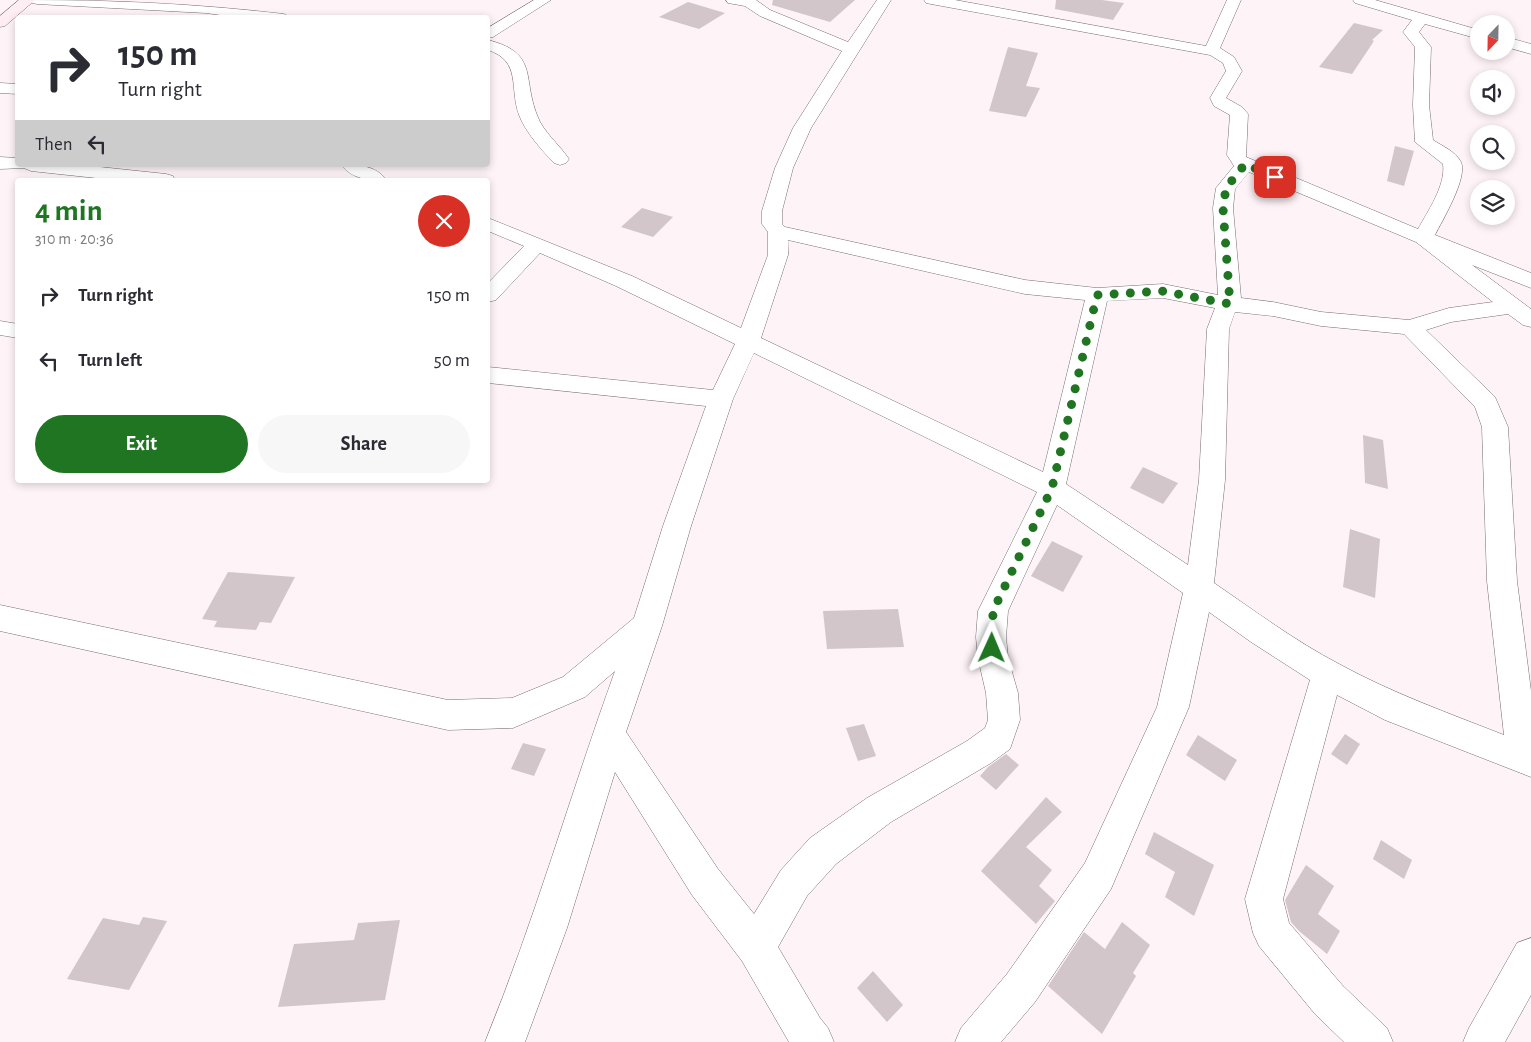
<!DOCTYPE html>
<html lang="en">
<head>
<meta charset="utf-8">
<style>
  body { margin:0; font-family:"Alegreya Sans",sans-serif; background:#f7f7f7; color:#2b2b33; height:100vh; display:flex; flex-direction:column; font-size:19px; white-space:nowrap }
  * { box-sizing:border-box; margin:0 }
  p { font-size:16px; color:#7c7c81 }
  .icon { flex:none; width:28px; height:28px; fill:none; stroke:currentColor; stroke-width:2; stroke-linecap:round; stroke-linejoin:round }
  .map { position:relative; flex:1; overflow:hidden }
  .drawer { position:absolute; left:15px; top:178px; width:475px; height:305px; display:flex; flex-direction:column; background:#fff; border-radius:5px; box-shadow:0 2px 8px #0003 }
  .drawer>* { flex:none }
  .banner { position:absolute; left:15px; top:15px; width:475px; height:152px; border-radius:5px; box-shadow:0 2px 8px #0003; background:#fff; color:#2b2b33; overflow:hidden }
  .needle { width:32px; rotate:202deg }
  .fabs { position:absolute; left:1470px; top:15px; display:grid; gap:10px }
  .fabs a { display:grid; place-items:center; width:45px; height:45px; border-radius:50%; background:#fff; box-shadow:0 2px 8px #0003; font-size:25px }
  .pin { position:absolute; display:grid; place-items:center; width:42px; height:42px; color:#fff; margin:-21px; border-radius:10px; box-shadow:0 2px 8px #0006 }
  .me { position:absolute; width:55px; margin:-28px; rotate:1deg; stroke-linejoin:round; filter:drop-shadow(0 0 4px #0008) }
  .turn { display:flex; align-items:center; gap:18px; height:105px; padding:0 20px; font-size:22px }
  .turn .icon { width:65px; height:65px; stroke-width:2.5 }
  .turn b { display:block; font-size:35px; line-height:42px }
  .then { display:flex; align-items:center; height:48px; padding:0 20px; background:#0003; gap:10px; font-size:19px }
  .round { display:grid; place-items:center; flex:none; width:52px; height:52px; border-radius:26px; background:#f7f7f7 }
  .head { display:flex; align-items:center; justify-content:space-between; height:85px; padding:0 20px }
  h1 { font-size:30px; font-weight:700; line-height:38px; color:#1f7521 }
  .button { display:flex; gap:10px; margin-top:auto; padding:10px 20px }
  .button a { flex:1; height:58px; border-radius:30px; background:#1f7521; color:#fff; font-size:20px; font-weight:700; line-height:58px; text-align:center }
  .button a+a { background:#f7f7f7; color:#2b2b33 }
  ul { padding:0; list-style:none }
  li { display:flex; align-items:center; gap:15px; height:65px; padding:0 20px }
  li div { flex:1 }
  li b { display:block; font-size:19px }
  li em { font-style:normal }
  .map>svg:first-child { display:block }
  .building { fill:#d2c6ca }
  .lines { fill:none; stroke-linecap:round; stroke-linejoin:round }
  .street-casing { stroke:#786c71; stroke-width:1 }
  .secondary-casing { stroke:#786c71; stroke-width:1 }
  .street { fill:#fff; fill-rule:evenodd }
  .secondary { fill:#ffedf4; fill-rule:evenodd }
  .route { stroke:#1f7521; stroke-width:9; stroke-dasharray:0 16.2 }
</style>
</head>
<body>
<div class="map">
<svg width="1531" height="1042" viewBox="0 0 1531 1042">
  <rect width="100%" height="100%" fill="#fef3f7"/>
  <g class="building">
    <path d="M 773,0 L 855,0 L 830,22 L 772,5 Z"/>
    <path d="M 1056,0 L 1102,0 L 1124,3 L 1113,20 L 1055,9 Z"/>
    <path d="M 688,2 L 725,13 L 699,29 L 659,17 Z"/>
    <path d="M 1354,23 L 1383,30 L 1372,40 L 1374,41 L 1352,74 L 1319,67 Z"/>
    <path d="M 1008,47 L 1038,53 L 1026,86 L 1040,88 L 1026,117 L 989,111 Z"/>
    <path d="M 1395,146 L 1414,151 L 1404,186 L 1387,181 Z"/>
    <path d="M 642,208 L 673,217 L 653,237 L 621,227 Z"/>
    <path d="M 1363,435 L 1383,440 L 1388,489 L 1365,483 Z"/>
    <path d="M 1143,467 L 1178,483 L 1163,504 L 1130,488 Z"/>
    <path d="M 1350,529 L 1380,539 L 1375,598 L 1343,587 Z"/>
    <path d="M 1052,541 L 1083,556 L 1063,592 L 1031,576 Z"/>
    <path d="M 228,572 L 295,577 L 271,623 L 260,622 L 256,630 L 214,627 L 217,621 L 202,619 Z"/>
    <path d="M 898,609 L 904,647 L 827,649 L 823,611 Z"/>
    <path d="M 864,724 L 876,756 L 858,761 L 846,728 Z"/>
    <path d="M 1345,734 L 1360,744 L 1347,765 L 1331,754 Z"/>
    <path d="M 1198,735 L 1237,760 L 1225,781 L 1186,755 Z"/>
    <path d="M 523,743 L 546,749 L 534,776 L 511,769 Z"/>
    <path d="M 1006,754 L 1019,765 L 996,790 L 980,776 L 988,767 Z"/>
    <path d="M 1046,797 L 1062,812 L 1026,847 L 1052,870 L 1039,886 L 1055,901 L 1036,924 L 981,871 Z"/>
    <path d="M 1154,832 L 1214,865 L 1194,916 L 1165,897 L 1175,872 L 1145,854 Z"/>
    <path d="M 1381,840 L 1412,860 L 1404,879 L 1373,859 Z"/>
    <path d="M 1306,865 L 1334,886 L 1318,914 L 1340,931 L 1327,954 L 1299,931 L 1291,922 L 1285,900 Z"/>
    <path d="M 143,917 L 167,921 L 129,990 L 67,979 L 103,918 L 139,925 Z"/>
    <path d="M 400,920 L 385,1000 L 278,1007 L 294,944 L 354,940 L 358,923 Z"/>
    <path d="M 1122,922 L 1150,945 L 1133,973 L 1136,976 L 1102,1034 L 1048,986 L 1084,932 L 1105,949 Z"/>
    <path d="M 873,971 L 903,1005 L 887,1022 L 857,988 Z"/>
  </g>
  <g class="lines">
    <defs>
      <g id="street">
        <path d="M 30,0 C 116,0 198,4 284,14 L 291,18 L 242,18 L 206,13 L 37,4 L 32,3 Z"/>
        <path d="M 534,0 L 551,0 L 493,37 L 488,38 L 488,28 Z"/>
        <path d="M 726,0 L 756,0 L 770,10 L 848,42 L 877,0 L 891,0 L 811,128 L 793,168 L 782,211 L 782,224 L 785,227 L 1025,280 L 1097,288 L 1163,284 L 1218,295 L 1213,208 L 1216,188 L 1234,166 L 1227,155 L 1230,115 L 1214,106 L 1210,98 L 1226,71 L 1223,63 L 1210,55 L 931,4 L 926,3 L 924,0 L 955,0 L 1206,46 L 1227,0 L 1241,0 L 1220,48 L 1234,57 L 1242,71 L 1226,98 L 1242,107 L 1248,114 L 1246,157 L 1418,229 C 1428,211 1446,185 1443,164 L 1415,142 L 1413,105 L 1415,47 L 1403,32 L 1412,20 L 1355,3 L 1353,0 L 1375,0 L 1479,30 L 1479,39 L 1425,24 L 1419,32 L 1431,47 L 1429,105 L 1433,140 C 1442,146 1455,151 1461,162 C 1468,178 1442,221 1435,235 L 1531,273 L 1531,288 L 1472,265 L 1531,309 L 1531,327 L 1523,325 L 1508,314 L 1451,322 L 1426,330 L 1495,397 L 1508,427 L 1517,581 L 1531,691 L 1531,777 L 1385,720 L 1337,695 L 1283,899 L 1289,923 L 1343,986 L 1387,1028 L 1393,1042 L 1344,1042 L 1315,1014 L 1259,946 L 1253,933 L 1245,899 L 1310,680 L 1251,642 L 1209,612 L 1189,707 L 1111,889 L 1035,1002 L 1001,1042 L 955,1042 L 961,1028 L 1007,974 L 1085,863 L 1157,707 L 1183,593 L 1057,505 L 1008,611 L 1006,637 L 1008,658 L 1018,693 L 1020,720 L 1010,749 L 991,763 L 891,822 L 836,864 L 807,896 L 778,947 L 820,1018 L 828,1028 L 834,1042 L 789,1042 L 742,961 L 692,895 L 615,772 L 567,928 L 525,1042 L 485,1042 C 535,920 570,795 615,671 L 585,697 L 513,728 L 448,730 L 0,631 L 0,605 L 448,700 L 512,698 L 563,677 L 634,618 L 663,526 L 706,406 L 488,383 L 488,367 L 713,390 L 735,344 L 616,286 L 540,253 L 496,300 L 488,302 L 488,283 L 524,246 L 488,231 L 488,218 L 632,276 L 741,328 L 768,255 L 768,232 L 762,224 L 762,211 L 775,168 L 793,128 L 842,51 L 760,16 L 745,6 L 728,3 ZM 1249,172 L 1416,242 L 1493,302 L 1449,308 L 1409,320 L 1321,312 L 1273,302 L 1241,298 L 1233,208 L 1235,189 ZM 788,240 L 1025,294 L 1085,300 L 1043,472 L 761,338 L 788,255 ZM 1163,298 L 1215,308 L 1207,329 L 1199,480 L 1188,565 L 1066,484 L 1107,301 ZM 1235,312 L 1273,316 L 1321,326 L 1404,334 L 1475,407 L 1482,427 L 1487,581 L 1504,735 C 1448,713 1392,693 1339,664 C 1295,641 1255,611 1214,583 L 1225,480 L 1229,329 ZM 754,353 L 1037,492 L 978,611 L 976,637 L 978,658 L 986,693 L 988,720 L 985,728 L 967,741 L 867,798 L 810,838 L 781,870 L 754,914 L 718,869 L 626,732 L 662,626 L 691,526 L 733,399 Z"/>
        <path d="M 1506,37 L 1531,44 L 1531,54 L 1506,47 Z"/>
        <path d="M 488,40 C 539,53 522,77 537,115 C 543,132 559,144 569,159 L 566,163 L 560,165 L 554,163 C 541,149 526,133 519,115 C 509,88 522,61 488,50 Z"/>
        <path d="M 0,83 L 18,84 L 18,94 L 0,93 Z"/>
        <path d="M 0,157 L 18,158 L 18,165 L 81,165 L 166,174 L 173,176 L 175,180 L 115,180 L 31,171 L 24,168 L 0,169 Z"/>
        <path d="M 342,165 C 358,165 376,165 386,180 C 370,180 352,180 342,165 Z"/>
        <path d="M 0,321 L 18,324 L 18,338 L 0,335 Z"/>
        <path d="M 1531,938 L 1531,995 L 1505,1042 L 1463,1042 L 1469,1028 L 1517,943 Z"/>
      </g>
      <path id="secondary" d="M 19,0 L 35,0 L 5,26 L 0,27 L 0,16 Z"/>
    </defs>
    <use href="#street" class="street-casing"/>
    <use href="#secondary" class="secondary-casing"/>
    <use href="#street" class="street"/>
    <use href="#secondary" class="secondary"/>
  </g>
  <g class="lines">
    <path class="route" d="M 992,648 L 993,611 L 1052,488 L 1097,295 L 1162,291 L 1230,304 L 1223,208 L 1226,188 L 1245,164 L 1275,177"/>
  </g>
</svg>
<div class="fabs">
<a><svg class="needle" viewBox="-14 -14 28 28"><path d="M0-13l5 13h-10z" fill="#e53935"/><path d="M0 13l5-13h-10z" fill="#7c7c81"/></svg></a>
<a><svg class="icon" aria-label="sound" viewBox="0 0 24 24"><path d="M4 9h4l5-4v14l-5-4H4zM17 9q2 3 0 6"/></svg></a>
<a><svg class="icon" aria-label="search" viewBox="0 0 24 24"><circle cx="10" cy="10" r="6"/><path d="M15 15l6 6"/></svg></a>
<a><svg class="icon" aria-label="layers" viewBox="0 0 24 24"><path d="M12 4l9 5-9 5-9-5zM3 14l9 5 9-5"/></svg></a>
</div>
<div class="pin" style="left:1275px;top:177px;background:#d93025"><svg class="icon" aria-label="arrive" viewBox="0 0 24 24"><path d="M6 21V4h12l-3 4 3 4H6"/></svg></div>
<svg class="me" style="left:992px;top:648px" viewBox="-20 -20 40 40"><path d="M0-17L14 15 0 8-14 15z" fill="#1f7521" stroke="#fff" stroke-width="4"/></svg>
<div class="banner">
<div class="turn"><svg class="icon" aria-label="right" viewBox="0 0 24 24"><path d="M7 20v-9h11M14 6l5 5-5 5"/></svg><div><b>150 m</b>Turn right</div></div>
<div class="then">Then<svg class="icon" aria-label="left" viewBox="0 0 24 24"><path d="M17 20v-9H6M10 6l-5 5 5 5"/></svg></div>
</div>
<section class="drawer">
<div class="head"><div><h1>4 min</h1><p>310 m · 20:36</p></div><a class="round" style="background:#d93025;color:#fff"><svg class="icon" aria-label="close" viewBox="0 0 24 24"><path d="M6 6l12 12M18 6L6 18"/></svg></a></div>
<ul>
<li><svg class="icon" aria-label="right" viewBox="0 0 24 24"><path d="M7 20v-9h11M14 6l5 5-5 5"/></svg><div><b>Turn right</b></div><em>150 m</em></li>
<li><svg class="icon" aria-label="left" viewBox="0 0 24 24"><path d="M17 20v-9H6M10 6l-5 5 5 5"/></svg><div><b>Turn left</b></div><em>50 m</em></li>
</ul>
<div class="button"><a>Exit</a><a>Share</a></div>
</section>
</div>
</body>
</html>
